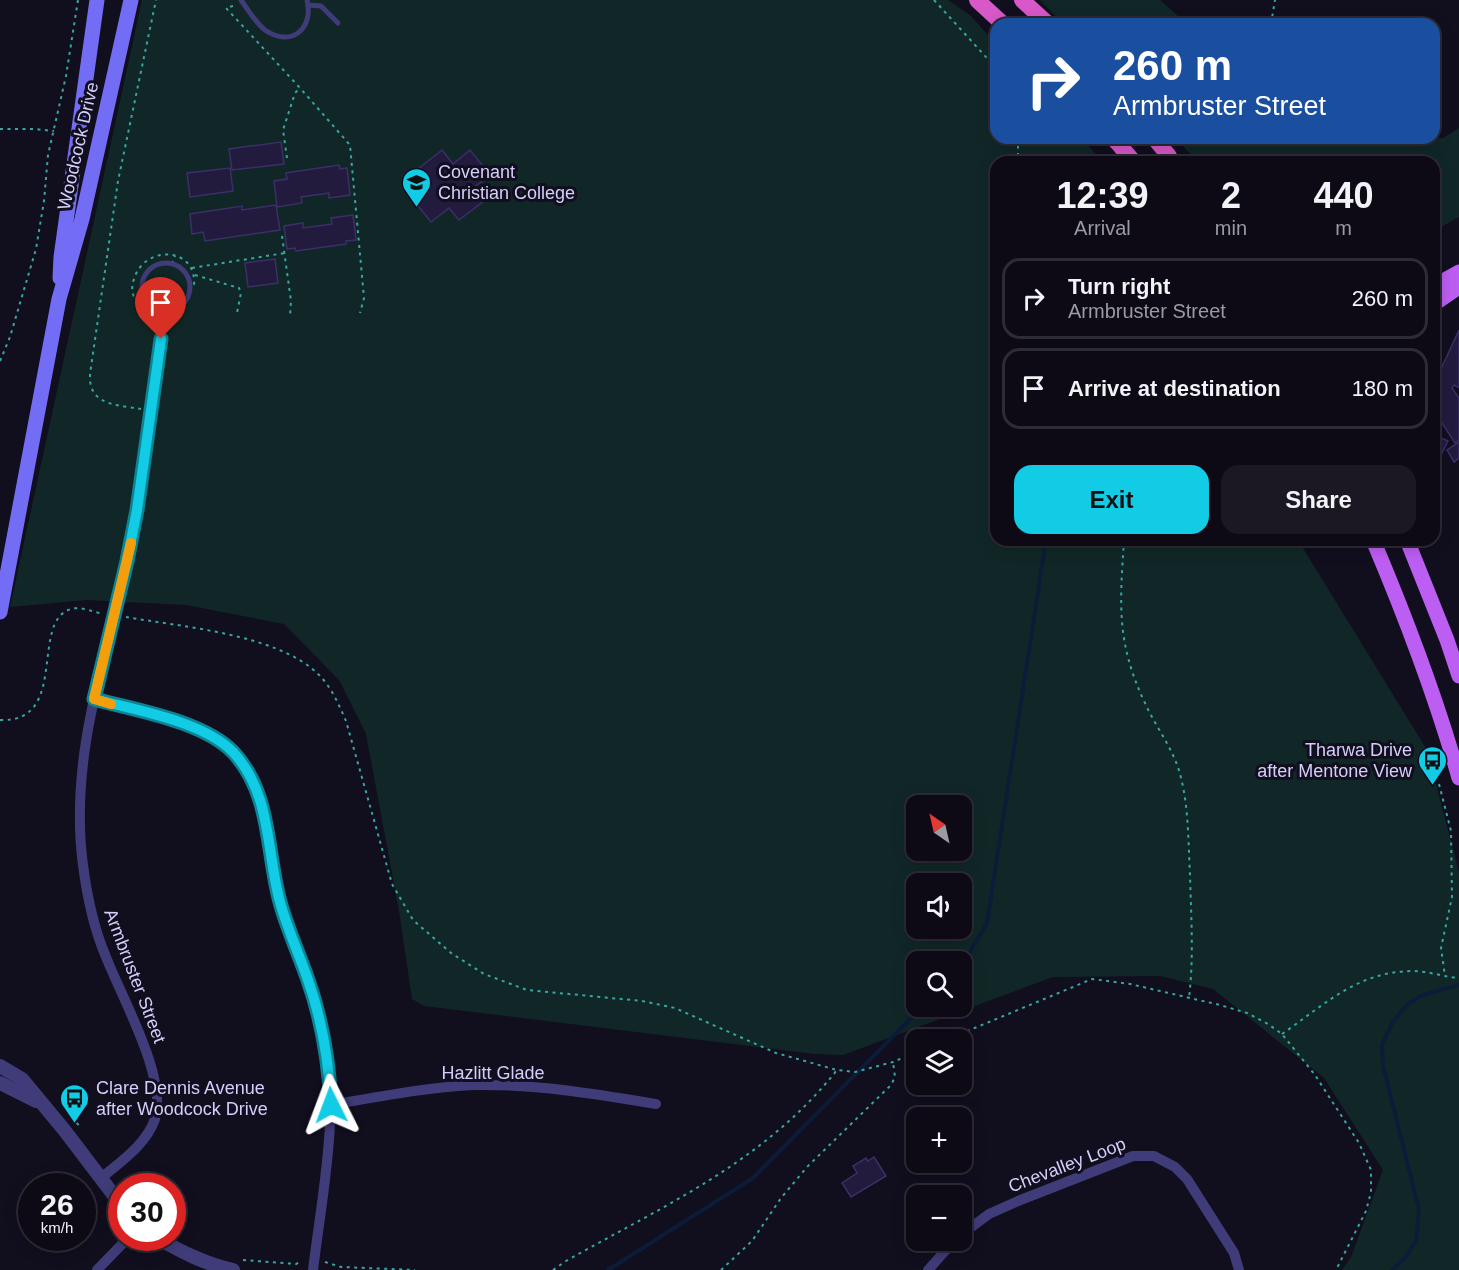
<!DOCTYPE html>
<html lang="en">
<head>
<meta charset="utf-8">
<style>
  body { margin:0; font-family:Arial,sans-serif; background:#1b1823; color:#f1f3f6; height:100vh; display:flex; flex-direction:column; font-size:22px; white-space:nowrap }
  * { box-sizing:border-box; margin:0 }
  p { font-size:20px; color:#9a9aa1 }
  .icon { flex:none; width:33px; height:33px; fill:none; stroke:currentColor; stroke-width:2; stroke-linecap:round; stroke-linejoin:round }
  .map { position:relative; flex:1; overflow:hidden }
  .sheet { position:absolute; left:990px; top:156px; width:450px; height:390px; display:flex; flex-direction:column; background:#0d0a16; border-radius:18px; box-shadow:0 3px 15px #0003,0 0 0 2px #2d2b35 }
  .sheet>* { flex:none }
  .hud { position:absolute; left:990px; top:18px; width:450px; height:126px; border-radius:18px; box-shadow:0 3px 15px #0003,0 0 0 2px #2d2b35; background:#1a4fa0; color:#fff; overflow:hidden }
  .needle { width:39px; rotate:326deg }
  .buttons { position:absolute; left:906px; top:795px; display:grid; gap:12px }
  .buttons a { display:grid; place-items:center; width:66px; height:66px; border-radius:12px; background:#0d0a16; box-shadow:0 3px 15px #0003,0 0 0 2px #2d2b35; font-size:30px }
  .speed { position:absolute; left:18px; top:1173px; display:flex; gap:12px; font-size:30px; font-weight:700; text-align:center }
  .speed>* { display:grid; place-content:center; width:78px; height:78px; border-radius:50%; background:#0d0a16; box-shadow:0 3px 15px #0003,0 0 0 2px #2d2b35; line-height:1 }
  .speed small { font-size:15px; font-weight:400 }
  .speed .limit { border:9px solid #d22; background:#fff; color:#111 }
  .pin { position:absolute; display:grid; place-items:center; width:51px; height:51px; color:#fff; margin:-62px -26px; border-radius:50% 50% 50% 0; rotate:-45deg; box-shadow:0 0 6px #0007 }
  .pin .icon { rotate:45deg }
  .me { position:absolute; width:66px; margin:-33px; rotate:357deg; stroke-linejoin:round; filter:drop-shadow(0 0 4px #0008) }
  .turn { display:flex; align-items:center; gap:21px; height:126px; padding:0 24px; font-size:27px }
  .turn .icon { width:78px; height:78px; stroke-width:2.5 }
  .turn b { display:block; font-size:42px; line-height:51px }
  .eta { display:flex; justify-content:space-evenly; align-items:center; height:102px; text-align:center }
  .eta b { font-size:36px; font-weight:800; line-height:42px }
  .cta { display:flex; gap:12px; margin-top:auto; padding:12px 24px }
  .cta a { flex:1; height:69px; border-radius:18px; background:#12cbe4; color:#111; font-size:24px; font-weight:800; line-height:69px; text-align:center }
  .cta a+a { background:#1b1823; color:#f1f3f6 }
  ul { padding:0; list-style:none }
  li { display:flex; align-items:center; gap:18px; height:81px; margin:0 12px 9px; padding:0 12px; border:3px solid #2d2b35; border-radius:18px }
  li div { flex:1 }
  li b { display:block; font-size:22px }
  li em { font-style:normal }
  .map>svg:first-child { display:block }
  .green { fill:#112727; fill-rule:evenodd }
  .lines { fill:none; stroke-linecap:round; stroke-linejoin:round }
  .stream { stroke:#0c1c38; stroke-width:4 }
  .building { fill:#231b3d; stroke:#3b2f67; stroke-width:1.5 }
  .path { stroke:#37a7a2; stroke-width:2; stroke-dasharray:3 4.5; stroke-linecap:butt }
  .service { stroke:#3f3c79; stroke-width:5 }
  .minor { stroke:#3f3c79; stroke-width:10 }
  .tertiary { stroke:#3f3c79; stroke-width:14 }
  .secondary { stroke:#726df4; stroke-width:15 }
  .primary { stroke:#bd5ef2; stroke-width:15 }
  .trunk { stroke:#d858c7; stroke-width:16 }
  .trunk-bridge { stroke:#d858c7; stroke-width:16 }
  .route-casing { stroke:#0c8494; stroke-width:15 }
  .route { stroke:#12cbe4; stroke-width:10 }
  .slow { stroke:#f59e0b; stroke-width:10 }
  .labels { text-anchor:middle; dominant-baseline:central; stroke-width:6; stroke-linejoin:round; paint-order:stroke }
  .street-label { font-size:18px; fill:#d4cefb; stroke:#110e1e }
  .poi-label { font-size:18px; fill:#d4cefb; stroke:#110e1e; text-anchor:start }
</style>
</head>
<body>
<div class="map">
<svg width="1459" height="1270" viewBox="0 0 1459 1270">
  <rect width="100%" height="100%" fill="#110e1e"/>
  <g class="green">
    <path d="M 142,0 L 948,0 L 970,15 L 996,44 L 996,138 L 1081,138 L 1103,162 L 996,162 L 996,540 L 1298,540 L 1427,750 L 1459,872 L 1459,1270 L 1342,1270 L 1351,1257 L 1383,1170 L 1324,1078 L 1213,989 L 1160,976 L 1053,977 L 843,1055 L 814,1054 L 424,1006 L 412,999 L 399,911 L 366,734 L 339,680 L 284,624 L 186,605 L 87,600 L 10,607 ZM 916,806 L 962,806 L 962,850 L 916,850 ZM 916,884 L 962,884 L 962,928 L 916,928 ZM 916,962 L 962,962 L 962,1006 L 916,1006 Z"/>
    <path d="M 1040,0 L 1160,0 L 1187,24 L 1063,24 Z"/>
    <path d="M 1459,128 L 1459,217 L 1434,231 L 1434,162 L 1198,162 L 1175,138 L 1318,138 L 1320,140 L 1443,138 Z"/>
  </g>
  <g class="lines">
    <g class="stream">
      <path d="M 962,965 L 987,923 L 1046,540"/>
      <path d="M 608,1270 L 753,1178 L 923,1006"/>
      <path d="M 1392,1270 L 1405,1258 L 1416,1241 L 1419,1210 L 1383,1065 L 1382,1045 L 1392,1023 L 1408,1004 L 1423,995 L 1459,985"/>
    </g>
  </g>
  <g class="building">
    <path d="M 281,142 L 284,164 L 232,170 L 229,149 Z"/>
    <path d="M 442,150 L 453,164 L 470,150 L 490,175 L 473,188 L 484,201 L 459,220 L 449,208 L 431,222 L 411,197 L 429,183 L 418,169 Z"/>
    <path d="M 339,165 L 340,169 L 347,168 L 350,195 L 329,198 L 329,193 L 301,197 L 302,203 L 277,207 L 274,181 L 287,179 L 286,173 Z"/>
    <path d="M 230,168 L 233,191 L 190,197 L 187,173 Z"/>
    <path d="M 276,205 L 280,230 L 205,241 L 203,232 L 192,234 L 190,214 L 242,206 L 242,210 Z"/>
    <path d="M 353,215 L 356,240 L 346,241 L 346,244 L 296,251 L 295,248 L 287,249 L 284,226 L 303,223 L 303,228 L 332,224 L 331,218 Z"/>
    <path d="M 275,259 L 278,283 L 248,287 L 245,263 Z"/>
    <path d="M 1459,330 L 1459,388 L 1454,385 L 1452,388 L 1459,398 L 1459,440 L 1455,443 L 1438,417 L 1434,424 L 1434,384 Z"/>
    <path d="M 1434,435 L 1448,441 L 1439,459 L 1434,457 Z"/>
    <path d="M 1459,442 L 1459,458 L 1454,462 L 1447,450 Z"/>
    <path d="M 874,1157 L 886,1176 L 851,1197 L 842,1183 L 857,1173 L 853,1166 L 866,1158 L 868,1161 Z"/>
  </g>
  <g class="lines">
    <g class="path">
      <path d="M 934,0 L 996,68"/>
      <path d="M 233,6 L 226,8 L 300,88 L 350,145 L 364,298 L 360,313"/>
      <path d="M 1271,24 L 1275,0"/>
      <path d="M 0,129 L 34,129 L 54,131"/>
      <path d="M 1018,138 L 1018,162"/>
      <path d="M 287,158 L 283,130 L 295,93 L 300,88"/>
      <path d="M 282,236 L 291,301 L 290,316"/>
      <path d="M 172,264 L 175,256"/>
      <path d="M 192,268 L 285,253"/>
      <path d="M 195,275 L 239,288 L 241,293 L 237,313"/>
      <path d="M 154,318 C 149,307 136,306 133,294 C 131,287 133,282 135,276 C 148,244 197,248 194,285"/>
      <path d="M 0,361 L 10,337 L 36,249 L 44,201 L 48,155 L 66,76 L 78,0"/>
      <path d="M 141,409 C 125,406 99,406 92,389 C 90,385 90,379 90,374 L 118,181 L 156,0"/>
      <path d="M 1124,540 C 1120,603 1116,641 1144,701 C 1155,726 1173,748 1180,774 C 1189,807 1188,841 1190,874 C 1191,915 1194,957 1189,998"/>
      <path d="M 126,617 C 182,627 277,634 318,674 C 331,686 339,705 346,721 L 392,884 L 413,920 L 451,953 L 484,974 L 527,990 L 642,1001 L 675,1008 L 776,1053 L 837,1070 L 855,1072 L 893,1062 L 916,1052"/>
      <path d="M 0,720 C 70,723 29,621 71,609 C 80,606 94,612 103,614"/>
      <path d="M 1439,784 L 1451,831 L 1452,897 L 1441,948 L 1445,976"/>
      <path d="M 1282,1034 C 1324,1005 1358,971 1413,971 C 1428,971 1444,977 1459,978"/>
      <path d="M 946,1040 L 1092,979 L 1130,984 L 1220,1005 L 1247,1013 L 1268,1024 L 1282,1034 L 1315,1075 L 1359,1143 L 1371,1170 L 1371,1192 L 1366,1211 L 1336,1270"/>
      <path d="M 72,1117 L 81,1128"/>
      <path d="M 115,1218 L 118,1230"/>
      <path d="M 243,1260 L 296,1264 L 302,1261"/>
      <path d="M 325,1262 L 341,1267 L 415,1270"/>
      <path d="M 553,1270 L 566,1261 C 665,1205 764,1162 837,1070"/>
      <path d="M 721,1270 L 752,1241 L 781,1198 L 807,1167 L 891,1085 L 895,1077 L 893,1062"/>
    </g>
    <g class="service">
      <path d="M 241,0 C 248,10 256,23 265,30 C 291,48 314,29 307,0"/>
      <path d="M 308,5 L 321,6 L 338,23"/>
      <circle cx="166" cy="287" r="24"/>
      <path d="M 161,339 L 165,311"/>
    </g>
    <g class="minor">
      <path d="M 94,699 C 135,710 203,721 233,752 C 270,791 267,847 279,897 C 288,939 310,979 321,1022 C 342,1103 323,1188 313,1270"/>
      <path d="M 331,1105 C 378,1097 427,1087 475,1085 C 537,1084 596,1094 656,1104"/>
      <path d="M 100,1179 C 120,1162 146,1145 155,1119 C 168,1079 122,998 106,957 C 94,929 87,896 83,865 C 69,761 104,663 127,563 C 143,489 150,413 161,339"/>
      <path d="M 962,1234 L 989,1214 L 1018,1201 L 1133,1156 L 1154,1156 L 1175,1167 L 1187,1179 L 1234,1253 L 1239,1270"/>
      <path d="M 97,1270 L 128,1238"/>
      <path d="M 928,1270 L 955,1240"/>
    </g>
    <g class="tertiary">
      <path d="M 0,1066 L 22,1079 L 65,1131 L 122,1206"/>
      <path d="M 0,1083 L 36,1101"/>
      <path d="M 157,1238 C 182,1252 205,1264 233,1270"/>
    </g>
    <g class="secondary">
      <path d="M 60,278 L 61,257 L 97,0"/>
      <path d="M 0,612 L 59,299 L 82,219 L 131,0"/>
    </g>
    <g class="primary">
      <path d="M 1434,286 L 1459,272"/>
      <path d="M 1434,304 L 1459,287"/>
      <path d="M 1373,540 C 1406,618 1436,697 1459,778"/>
      <path d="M 1407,540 L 1447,640 L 1459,676"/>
    </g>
    <g class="trunk">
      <path d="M 977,0 L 1003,24"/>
      <path d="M 1022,0 L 1048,24"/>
      <path d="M 1113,138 L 1122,148"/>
    </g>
    <g class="trunk-bridge">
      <path d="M 1154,138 L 1169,156"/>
      <path d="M 1122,148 L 1134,162"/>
    </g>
  </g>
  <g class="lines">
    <defs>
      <path id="route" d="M 161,339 L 137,510 L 127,561 L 94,699 C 135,710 203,721 233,752 C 272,794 266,851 280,902 C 287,928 299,954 308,980 C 322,1020 329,1062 331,1105"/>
    </defs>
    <use href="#route" class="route-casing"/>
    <use href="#route" class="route"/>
    <path class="slow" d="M 111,704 L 94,699 L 131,543"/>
  </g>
  <defs>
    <symbol id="school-pin" viewBox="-11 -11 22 30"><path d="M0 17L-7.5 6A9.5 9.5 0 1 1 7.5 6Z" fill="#12cbe4" stroke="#110e1e"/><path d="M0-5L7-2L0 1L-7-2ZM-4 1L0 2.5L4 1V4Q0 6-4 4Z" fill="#111"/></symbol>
    <symbol id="bus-pin" viewBox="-11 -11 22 30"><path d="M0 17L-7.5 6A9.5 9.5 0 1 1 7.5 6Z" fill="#12cbe4" stroke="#110e1e"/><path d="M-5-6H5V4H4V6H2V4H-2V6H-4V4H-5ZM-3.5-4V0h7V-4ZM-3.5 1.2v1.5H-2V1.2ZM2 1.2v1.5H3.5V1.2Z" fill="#111"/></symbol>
  </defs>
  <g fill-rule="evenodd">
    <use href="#school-pin" x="400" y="166" width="33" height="45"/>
    <use href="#bus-pin" x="1416" y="744" width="33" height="45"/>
    <use href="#bus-pin" x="58" y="1082" width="33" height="45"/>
  </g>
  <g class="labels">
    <g class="street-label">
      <text transform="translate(78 146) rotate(-77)">Woodcock Drive</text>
      <text transform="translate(135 976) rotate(69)">Armbruster Street</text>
      <text x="493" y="1073">Hazlitt Glade</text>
      <text transform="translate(1067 1165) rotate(-21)">Chevalley Loop</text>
    </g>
    <g class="poi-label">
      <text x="438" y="172">Covenant<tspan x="438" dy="21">Christian College</tspan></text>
      <text x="1412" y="750" text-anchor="end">Tharwa Drive<tspan x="1412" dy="21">after Mentone View</tspan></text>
      <text x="96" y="1088">Clare Dennis Avenue<tspan x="96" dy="21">after Woodcock Drive</tspan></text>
    </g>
  </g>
</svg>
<div class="buttons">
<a><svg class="needle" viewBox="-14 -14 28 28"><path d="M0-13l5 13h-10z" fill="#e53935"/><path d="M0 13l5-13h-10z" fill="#9a9aa1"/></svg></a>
<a><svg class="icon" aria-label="sound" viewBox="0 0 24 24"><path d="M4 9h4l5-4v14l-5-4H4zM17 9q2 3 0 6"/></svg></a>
<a><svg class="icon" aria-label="search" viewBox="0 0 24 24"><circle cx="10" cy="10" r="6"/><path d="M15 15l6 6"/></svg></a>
<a><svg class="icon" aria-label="layers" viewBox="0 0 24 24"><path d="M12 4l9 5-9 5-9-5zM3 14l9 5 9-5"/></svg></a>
<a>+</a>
<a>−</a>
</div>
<div class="speed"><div>26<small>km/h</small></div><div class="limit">30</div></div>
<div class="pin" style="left:161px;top:339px;background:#d93025"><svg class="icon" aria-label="arrive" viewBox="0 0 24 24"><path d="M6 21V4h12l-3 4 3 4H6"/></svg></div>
<svg class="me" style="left:331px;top:1105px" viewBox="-20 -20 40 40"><path d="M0-17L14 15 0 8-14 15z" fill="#12cbe4" stroke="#fff" stroke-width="4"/></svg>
<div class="hud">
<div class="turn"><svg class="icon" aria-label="right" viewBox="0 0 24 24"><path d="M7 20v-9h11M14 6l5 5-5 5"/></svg><div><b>260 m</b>Armbruster Street</div></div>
</div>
<section class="sheet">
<div class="eta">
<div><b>12:39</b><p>Arrival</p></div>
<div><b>2</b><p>min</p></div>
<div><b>440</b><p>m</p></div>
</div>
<ul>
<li><svg class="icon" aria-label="right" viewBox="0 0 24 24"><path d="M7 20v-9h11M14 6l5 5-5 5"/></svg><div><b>Turn right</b><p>Armbruster Street</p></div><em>260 m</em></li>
<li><svg class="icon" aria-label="arrive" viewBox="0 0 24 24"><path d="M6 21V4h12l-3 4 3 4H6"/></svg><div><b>Arrive at destination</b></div><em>180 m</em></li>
</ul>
<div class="cta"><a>Exit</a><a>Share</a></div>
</section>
</div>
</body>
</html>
